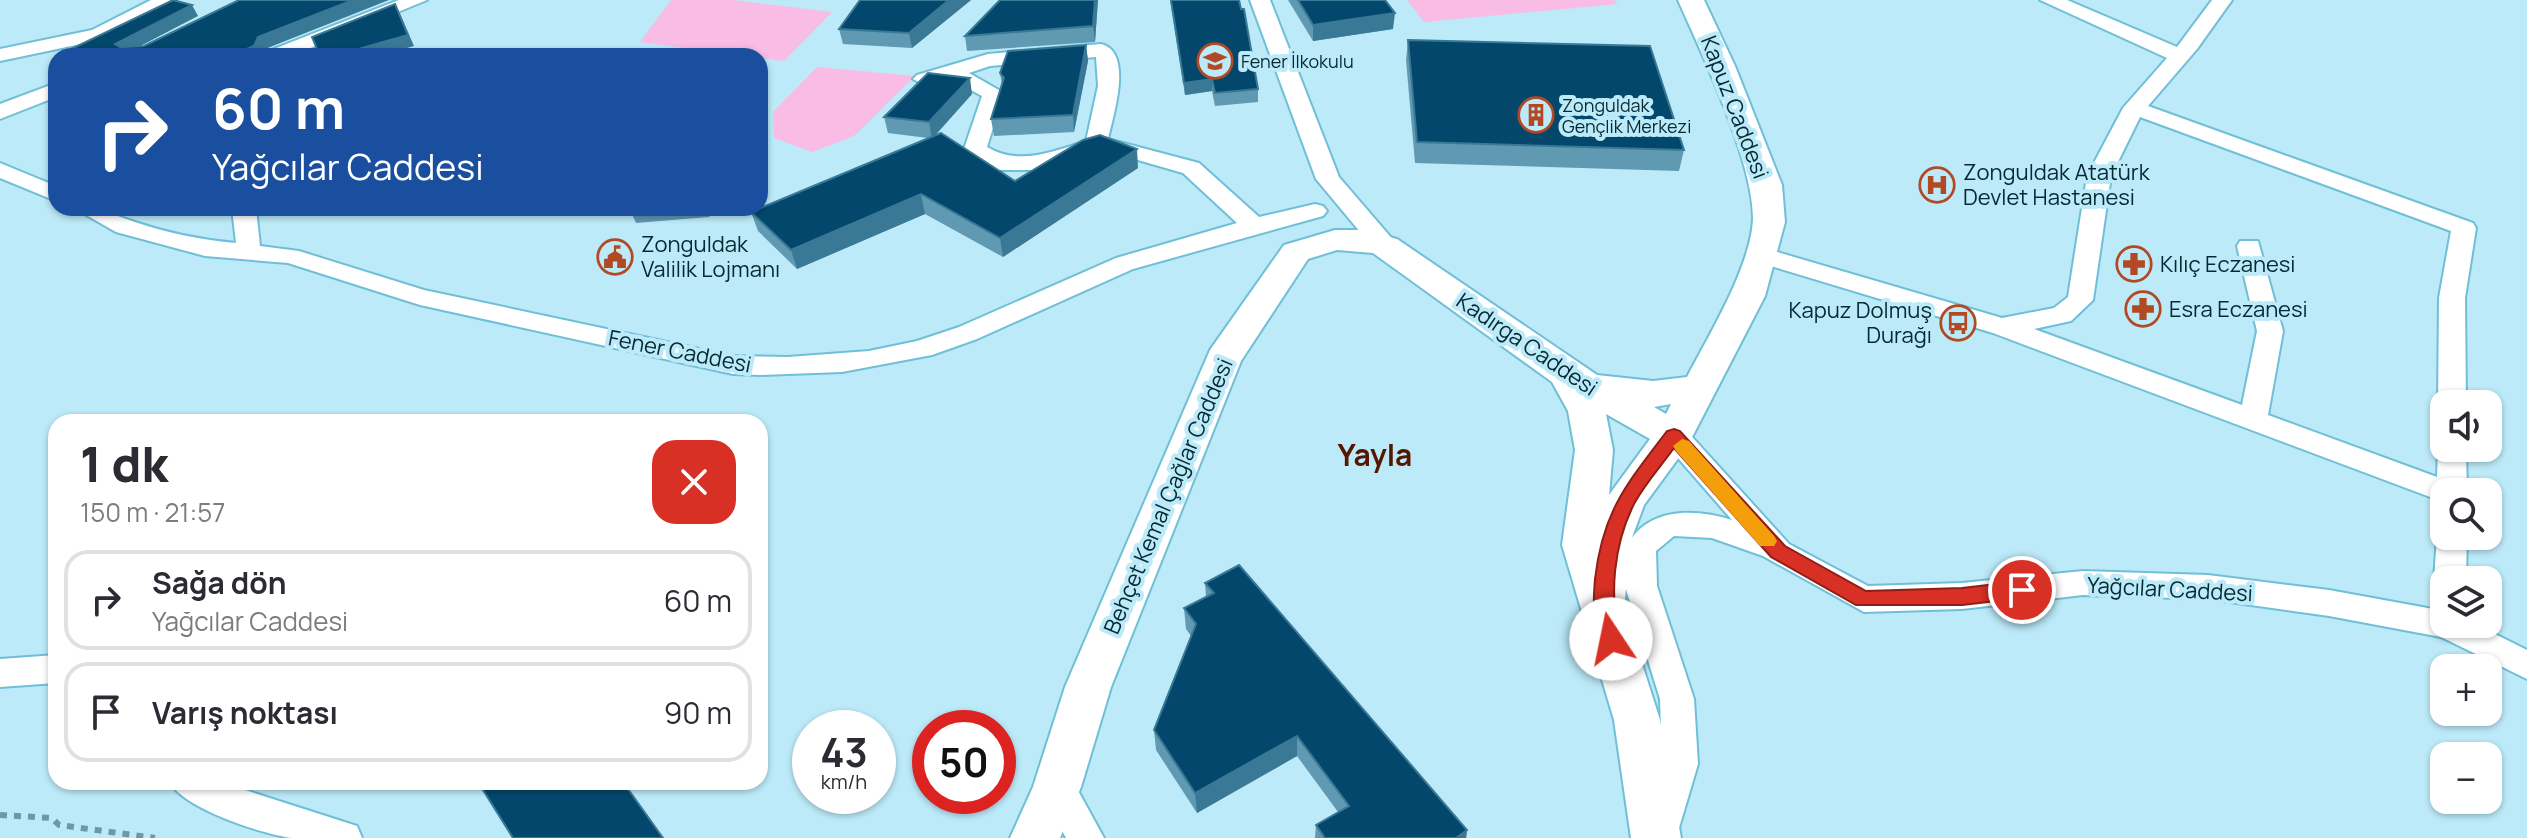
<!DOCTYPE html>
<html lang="tr">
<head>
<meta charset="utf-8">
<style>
  body { margin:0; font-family:Manrope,sans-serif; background:#f2f2f3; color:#2b2b33; height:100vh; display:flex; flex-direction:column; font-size:30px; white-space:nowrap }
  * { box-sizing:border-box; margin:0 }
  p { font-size:26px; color:#7c7c81 }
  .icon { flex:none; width:44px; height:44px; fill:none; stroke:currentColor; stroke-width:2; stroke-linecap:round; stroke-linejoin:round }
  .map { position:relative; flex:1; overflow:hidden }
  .panel { position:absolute; left:48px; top:414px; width:720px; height:376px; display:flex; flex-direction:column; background:#fff; border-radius:24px; box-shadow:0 2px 6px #0004 }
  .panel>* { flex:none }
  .guide { position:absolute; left:48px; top:48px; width:720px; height:168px; border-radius:24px; box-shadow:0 2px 6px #0004; background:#1a4fa0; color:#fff; overflow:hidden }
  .controls { position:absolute; left:2430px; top:390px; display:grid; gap:16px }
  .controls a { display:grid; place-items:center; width:72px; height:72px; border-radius:16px; background:#fff; box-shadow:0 2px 6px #0004; font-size:40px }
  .speed { position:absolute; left:792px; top:710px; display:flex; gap:16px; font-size:40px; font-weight:700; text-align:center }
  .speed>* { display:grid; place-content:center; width:104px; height:104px; border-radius:50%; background:#fff; box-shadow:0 2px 6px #0004; line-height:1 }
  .speed small { font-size:20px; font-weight:400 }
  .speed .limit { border:12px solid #d22; background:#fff; color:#111 }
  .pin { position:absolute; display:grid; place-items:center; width:68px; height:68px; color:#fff; margin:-34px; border:4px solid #fff; border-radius:50%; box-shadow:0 2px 8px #0007 }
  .me { position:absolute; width:88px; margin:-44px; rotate:349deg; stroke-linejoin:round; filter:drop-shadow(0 0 6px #0008) }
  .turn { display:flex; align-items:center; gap:28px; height:168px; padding:0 32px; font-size:36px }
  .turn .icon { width:104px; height:104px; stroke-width:2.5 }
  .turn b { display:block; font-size:56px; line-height:68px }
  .round { display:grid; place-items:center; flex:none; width:84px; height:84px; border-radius:24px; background:#f2f2f3 }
  .overview { display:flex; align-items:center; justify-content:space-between; height:136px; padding:0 32px }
  h1 { font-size:48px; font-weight:800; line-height:60px }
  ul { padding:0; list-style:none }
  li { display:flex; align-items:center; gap:24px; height:100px; margin:0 16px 12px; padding:0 16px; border:4px solid #e1e1e2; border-radius:24px }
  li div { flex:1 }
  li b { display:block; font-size:30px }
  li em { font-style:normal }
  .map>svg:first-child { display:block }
  .green { fill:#f9bce4 }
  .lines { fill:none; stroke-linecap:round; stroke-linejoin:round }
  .minor-casing { stroke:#6fbfd7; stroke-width:4 }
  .secondary-casing { stroke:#6fbfd7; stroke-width:4 }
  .path { stroke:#6e98a4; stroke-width:6; stroke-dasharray:7 7; stroke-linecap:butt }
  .minor { fill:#fff; fill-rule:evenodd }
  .secondary { fill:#fff; fill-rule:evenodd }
  .wall { fill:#6099b2 }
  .shaded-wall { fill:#3a7996 }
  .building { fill:#03486c; stroke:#3a7996; stroke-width:2 }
  .route { fill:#d93025; stroke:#8d1f18; stroke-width:2 }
  .slow { fill:#f59e0b }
  .labels { text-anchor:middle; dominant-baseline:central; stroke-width:8; stroke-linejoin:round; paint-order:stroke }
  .far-poi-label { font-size:18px; fill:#052932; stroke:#bceaf9; text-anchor:start }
  .street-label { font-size:22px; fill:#052932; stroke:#bceaf9 }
  .poi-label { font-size:22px; fill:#052932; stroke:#bceaf9; text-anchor:start }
  .district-label { font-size:30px; font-weight:bold; fill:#561600; stroke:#bceaf9 }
</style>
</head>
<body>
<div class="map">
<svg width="2527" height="838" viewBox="0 0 2527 838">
  <rect width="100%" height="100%" fill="#bceaf9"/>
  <g class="green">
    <path d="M 671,0 L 734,0 L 832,12 L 784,61 L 640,42 Z"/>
    <path d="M 1407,0 L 1614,0 L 1618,4 L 1424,22 Z"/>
    <path d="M 817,67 L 915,76 L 854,136 L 812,152 L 774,138 L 773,112 Z"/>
  </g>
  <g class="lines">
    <defs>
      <g id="minor">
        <path d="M 151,0 L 176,0 L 105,39 L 0,61 L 0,49 L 92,30 Z"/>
        <path d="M 399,0 L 427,0 L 291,56 L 263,56 L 266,52 Z"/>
        <path d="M 1250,0 L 1270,0 L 1339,177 L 1394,241 L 1397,246 L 1394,251 L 1376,251 L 1316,179 Z"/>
        <path d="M 2040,0 L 2067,0 L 2177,47 L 2212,0 L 2232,0 L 2197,49 L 2148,106 L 2473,223 L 2476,228 L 2465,298 L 2466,404 L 2444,404 L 2444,411 L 2438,404 L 2439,298 L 2451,231 L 2140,117 L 2111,176 L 2093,300 L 2071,321 L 2034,329 L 2242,405 L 2257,331 L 2237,246 L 2240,241 L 2258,241 L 2283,331 L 2268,415 L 2437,477 L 2438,448 L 2442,441 L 2444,448 L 2466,448 L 2467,492 L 2444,492 L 2444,502 L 2438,500 L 1993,333 L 1751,260 L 1748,255 L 1760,247 L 2002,318 L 2054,308 L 2068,297 L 2087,176 L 2123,108 L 2167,58 Z"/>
        <path d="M 1101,44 C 1134,52 1113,116 1108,139 L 1199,163 L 1259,217 L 1315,204 L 1323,206 L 1327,211 L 1323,216 L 1133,269 L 977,339 L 932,355 L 842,372 L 760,375 L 733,374 L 420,305 L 288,263 L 205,256 L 116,232 L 74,208 C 107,208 106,213 135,222 C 167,233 202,240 236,243 L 232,208 L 256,208 L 260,246 L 299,251 L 424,290 L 733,356 L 788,357 L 869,351 L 917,341 L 959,327 L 1116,258 L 1237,223 L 1183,173 L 1124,156 L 1101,151 L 1042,170 L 998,170 L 964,149 L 982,96 L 956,82 L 924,85 L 913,79 L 917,75 L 988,54 ZM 1096,57 L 1098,86 L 1086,141 C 1052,152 1019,166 987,147 L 1004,93 L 969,73 L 990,66 Z"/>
        <path d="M 56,83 L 56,97 L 0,119 L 0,104 Z"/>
        <path d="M 0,163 L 56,186 L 56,201 L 0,178 Z"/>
        <path d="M 1674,425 L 1684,428 L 1789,544 L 1868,586 L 1962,583 L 2083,571 L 2208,575 L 2329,590 L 2444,611 L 2444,624 L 2475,624 L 2527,650 L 2527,679 L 2441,637 L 2329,616 L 2208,599 L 2083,595 L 1962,609 L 1864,612 L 1763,556 L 1712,538 L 1674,536 L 1656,551 L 1657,586 L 1694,699 L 1698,764 L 1676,838 L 1640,838 L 1662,764 L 1660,699 L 1625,586 L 1626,547 C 1647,507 1694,508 1732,520 L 1664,442 L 1660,435 L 1664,428 Z"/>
        <path d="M 2444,527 L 2444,536 L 2467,536 L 2466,580 L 2444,580 L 2444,590 L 2434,580 L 2437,536 Z"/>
        <path d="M 56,655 L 56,683 L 0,687 L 0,659 Z"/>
        <path d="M 1057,771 L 1070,776 L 1104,838 L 1066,838 L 1039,787 L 1044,776 Z"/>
        <path d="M 170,782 L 220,782 L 357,826 L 362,838 C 340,838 315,838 293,838 C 264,835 182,808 170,782 Z"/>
      </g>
      <path id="secondary" d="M 1678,0 L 1704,0 L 1735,66 L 1782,185 L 1785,222 L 1765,296 L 1688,445 L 1644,505 L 1631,540 L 1624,608 L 1660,720 L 1681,838 L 1631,838 L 1614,720 L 1562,545 L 1575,450 L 1568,411 L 1552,382 L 1373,253 L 1337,250 L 1308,259 L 1241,361 L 1111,687 L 1081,787 L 1060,838 L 1010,838 L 1033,787 L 1065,687 L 1210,350 L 1284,245 L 1335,230 L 1364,230 L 1397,239 L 1597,375 L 1653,381 L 1687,377 C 1709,335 1751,266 1753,219 C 1754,163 1702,54 1678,0 ZM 1671,404 L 1666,414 L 1654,407 ZM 1606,414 L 1650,439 L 1609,495 L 1613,450 Z"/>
    </defs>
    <use href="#minor" class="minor-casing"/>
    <use href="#secondary" class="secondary-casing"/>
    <path class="path" d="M 0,815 L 52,818 L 59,825 L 155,838"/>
    <use href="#minor" class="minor"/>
    <use href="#secondary" class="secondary"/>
  </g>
  <g class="wall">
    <path d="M 860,0 L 971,0 L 912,48 L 843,44 L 839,29 Z"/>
    <path d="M 1000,0 L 1098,0 L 1095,42 L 967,51 L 965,36 Z"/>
    <path d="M 1170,0 L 1239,0 L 1258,89 L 1258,102 L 1215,106 L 1212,91 L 1185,95 Z"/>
    <path d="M 1288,0 L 1385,0 L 1393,29 L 1313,41 Z"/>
    <path d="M 1408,40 L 1684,150 L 1679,171 L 1415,163 L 1406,60 Z"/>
    <path d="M 1086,45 L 1088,61 L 1074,132 L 994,136 L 991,119 L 1002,85 L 1000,73 Z"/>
    <path d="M 972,94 L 935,135 L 1015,181 L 1138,168 L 1003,257 L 925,214 L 797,269 L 758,231 L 751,212 L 928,138 L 888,133 L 884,117 Z"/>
    <path d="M 624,208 L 712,208 L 709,217 L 636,223 L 631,212 L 626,213 Z"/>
    <path d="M 733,208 L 744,208 L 742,216 Z"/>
    <path d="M 1205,583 L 1467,830 L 1466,838 L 1315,838 L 1316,825 L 1338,812 L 1297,756 L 1197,813 L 1156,750 L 1154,730 L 1191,636 L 1186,629 L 1184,608 L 1206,597 Z"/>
  </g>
  <g class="shaded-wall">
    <path d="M 353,0 L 389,0 L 265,49 L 262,56 L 230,56 L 258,37 Z"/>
    <path d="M 949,0 L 971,0 L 912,48 L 909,33 Z"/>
    <path d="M 1095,0 L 1098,0 L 1095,42 L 1093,26 Z"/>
    <path d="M 192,5 L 198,16 L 125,54 L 127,56 L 85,56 Z"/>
    <path d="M 1395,13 L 1393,29 L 1313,41 L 1313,25 Z"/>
    <path d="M 400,14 L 414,46 L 378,56 L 334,56 Z"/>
    <path d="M 1086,45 L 1088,61 L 1074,132 L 1073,115 Z"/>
    <path d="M 970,78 L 972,94 L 932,139 L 929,122 Z"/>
    <path d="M 1212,79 L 1212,91 L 1185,95 L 1184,83 Z"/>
    <path d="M 1137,149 L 1138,168 L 1003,257 L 1000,238 Z"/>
    <path d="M 921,194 L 925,214 L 797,269 L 791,250 Z"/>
    <path d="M 706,208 L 712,208 L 709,217 Z"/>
    <path d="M 1297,736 L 1297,756 L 1197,813 L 1195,793 Z"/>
    <path d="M 1467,830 L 1466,838 L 1456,838 Z"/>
  </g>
  <g class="building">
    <path d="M 173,0 L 192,5 L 115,44 L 122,48 L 85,56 L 69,56 L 67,51 Z"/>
    <path d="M 239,0 L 353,0 L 258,37 L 254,46 L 230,56 L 113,56 L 113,54 L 123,47 L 144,46 Z"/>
    <path d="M 860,0 L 949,0 L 909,33 L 839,29 Z"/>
    <path d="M 1000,0 L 1095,0 L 1093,26 L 965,36 Z"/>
    <path d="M 1171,0 L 1239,0 L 1241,9 L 1244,9 L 1258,89 L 1215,93 L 1212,79 L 1184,83 Z"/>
    <path d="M 1298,0 L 1385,0 L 1395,13 L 1313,25 Z"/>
    <path d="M 395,4 L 408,35 L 334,56 L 320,56 L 312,37 Z"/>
    <path d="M 1408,40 L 1650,46 L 1684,150 L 1417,142 Z"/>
    <path d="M 1086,45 L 1073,115 L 991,119 L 1004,78 L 1000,73 L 1008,51 Z"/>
    <path d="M 928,73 L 970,78 L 929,122 L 884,117 Z"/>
    <path d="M 941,133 L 1015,181 L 1083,140 L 1100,135 L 1137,149 L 1000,238 L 921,194 L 791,250 L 751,212 Z"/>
    <path d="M 1239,565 L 1467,830 L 1456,838 L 1325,838 L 1316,825 L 1349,806 L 1297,736 L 1195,793 L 1154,730 L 1196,624 L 1184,608 L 1214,593 L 1205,583 Z"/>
    <path d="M 478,782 L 623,782 L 663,838 L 513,838 Z"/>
  </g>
  <path class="route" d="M 1674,429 L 1680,431 L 1785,546 L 1866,591 L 1962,588 L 2022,581 L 2032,590 L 2022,598 L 1962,605 L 1856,605 L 1771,557 L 1674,448 C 1661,466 1644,485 1634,504 C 1614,544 1608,597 1621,639 L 1618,645 L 1603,645 C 1592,622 1593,603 1595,579 C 1603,510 1627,484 1667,431 Z"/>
  <path class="slow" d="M 1682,439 L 1689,441 L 1774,536 L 1777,541 L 1774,546 L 1760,546 L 1676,451 L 1673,446 Z"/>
  <defs>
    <symbol id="school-ring" viewBox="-11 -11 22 22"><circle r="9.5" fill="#bceaf9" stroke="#b14a23" stroke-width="1.5"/><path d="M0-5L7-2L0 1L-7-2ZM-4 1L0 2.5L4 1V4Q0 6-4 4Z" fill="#b14a23"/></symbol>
    <symbol id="building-ring" viewBox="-11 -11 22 22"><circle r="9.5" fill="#bceaf9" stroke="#b14a23" stroke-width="1.5"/><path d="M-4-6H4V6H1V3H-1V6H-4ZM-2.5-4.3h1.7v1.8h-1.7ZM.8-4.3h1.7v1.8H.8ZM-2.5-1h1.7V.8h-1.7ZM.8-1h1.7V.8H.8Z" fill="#b14a23"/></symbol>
    <symbol id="hospital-ring" viewBox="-11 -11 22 22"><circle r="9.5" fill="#bceaf9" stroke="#b14a23" stroke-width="1.5"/><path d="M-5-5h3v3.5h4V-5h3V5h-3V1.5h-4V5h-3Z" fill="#b14a23"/></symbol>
    <symbol id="civic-ring" viewBox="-11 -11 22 22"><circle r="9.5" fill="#bceaf9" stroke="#b14a23" stroke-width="1.5"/><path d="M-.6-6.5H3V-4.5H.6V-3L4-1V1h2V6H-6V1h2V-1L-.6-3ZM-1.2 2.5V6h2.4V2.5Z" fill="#b14a23"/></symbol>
    <symbol id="pharmacy-ring" viewBox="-11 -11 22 22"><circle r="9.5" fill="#bceaf9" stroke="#b14a23" stroke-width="1.5"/><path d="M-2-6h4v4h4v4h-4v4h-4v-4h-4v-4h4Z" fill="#b14a23"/></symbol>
    <symbol id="bus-ring" viewBox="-11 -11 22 22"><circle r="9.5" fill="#bceaf9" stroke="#b14a23" stroke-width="1.5"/><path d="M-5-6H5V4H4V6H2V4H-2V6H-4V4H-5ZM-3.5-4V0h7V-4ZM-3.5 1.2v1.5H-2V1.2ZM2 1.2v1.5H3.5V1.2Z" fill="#b14a23"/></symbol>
  </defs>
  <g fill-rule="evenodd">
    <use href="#school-ring" x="1195" y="41" width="40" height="40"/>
    <use href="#building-ring" x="1516" y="95" width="40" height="40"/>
    <use href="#hospital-ring" x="1917" y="165" width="40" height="40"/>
    <use href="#civic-ring" x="595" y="237" width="40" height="40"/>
    <use href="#pharmacy-ring" x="2114" y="244" width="40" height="40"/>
    <use href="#pharmacy-ring" x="2123" y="289" width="40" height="40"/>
    <use href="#bus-ring" x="1938" y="303" width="40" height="40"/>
  </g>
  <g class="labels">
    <g class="far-poi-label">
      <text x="1241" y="61">Fener İlkokulu</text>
      <text x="1562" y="105">Zonguldak<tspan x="1562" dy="21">Gençlik Merkezi</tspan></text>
    </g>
    <g class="street-label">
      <text transform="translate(1735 107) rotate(69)">Kapuz Caddesi</text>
      <text transform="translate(1527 344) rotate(34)">Kadırga Caddesi</text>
      <text transform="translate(680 351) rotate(11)">Fener Caddesi</text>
      <text transform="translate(1168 496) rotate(-67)">Behçet Kemal Çağlar Caddesi</text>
      <text transform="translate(2170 589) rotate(3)">Yağcılar Caddesi</text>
    </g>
    <g class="poi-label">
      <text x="1963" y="172">Zonguldak Atatürk<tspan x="1963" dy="25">Devlet Hastanesi</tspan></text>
      <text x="641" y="244">Zonguldak<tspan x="641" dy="25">Valilik Lojmanı</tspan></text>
      <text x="2160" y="264">Kılıç Eczanesi</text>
      <text x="2169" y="309">Esra Eczanesi</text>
      <text x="1932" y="310" text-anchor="end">Kapuz Dolmuş<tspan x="1932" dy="25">Durağı</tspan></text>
    </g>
    <g class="district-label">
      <text x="1375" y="454">Yayla</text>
    </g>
  </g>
</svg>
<div class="controls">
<a><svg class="icon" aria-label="sound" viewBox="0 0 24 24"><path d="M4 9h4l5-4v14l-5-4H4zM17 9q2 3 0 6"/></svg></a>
<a><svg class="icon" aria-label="search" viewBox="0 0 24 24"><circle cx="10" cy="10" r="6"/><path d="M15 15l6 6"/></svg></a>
<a><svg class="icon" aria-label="layers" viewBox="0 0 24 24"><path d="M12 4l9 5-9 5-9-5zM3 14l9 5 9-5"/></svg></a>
<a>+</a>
<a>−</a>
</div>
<div class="speed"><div>43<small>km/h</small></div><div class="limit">50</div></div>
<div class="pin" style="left:2022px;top:590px;background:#d93025"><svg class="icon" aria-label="arrive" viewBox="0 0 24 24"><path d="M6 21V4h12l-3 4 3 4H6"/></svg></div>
<svg class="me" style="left:1611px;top:639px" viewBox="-20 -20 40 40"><circle r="19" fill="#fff"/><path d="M0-13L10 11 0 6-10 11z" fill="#d93025"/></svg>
<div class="guide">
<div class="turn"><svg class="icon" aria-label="right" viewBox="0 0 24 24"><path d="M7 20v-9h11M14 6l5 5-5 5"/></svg><div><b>60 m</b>Yağcılar Caddesi</div></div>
</div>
<section class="panel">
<div class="overview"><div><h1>1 dk</h1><p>150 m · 21:57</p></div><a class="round" style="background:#d93025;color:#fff"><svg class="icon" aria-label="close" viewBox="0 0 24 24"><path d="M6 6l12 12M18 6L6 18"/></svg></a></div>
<ul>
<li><svg class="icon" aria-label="right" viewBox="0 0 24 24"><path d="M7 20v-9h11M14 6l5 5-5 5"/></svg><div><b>Sağa dön</b><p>Yağcılar Caddesi</p></div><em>60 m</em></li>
<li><svg class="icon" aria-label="arrive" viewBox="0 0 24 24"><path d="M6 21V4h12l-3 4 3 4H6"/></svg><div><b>Varış noktası</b></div><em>90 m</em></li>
</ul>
</section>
</div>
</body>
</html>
